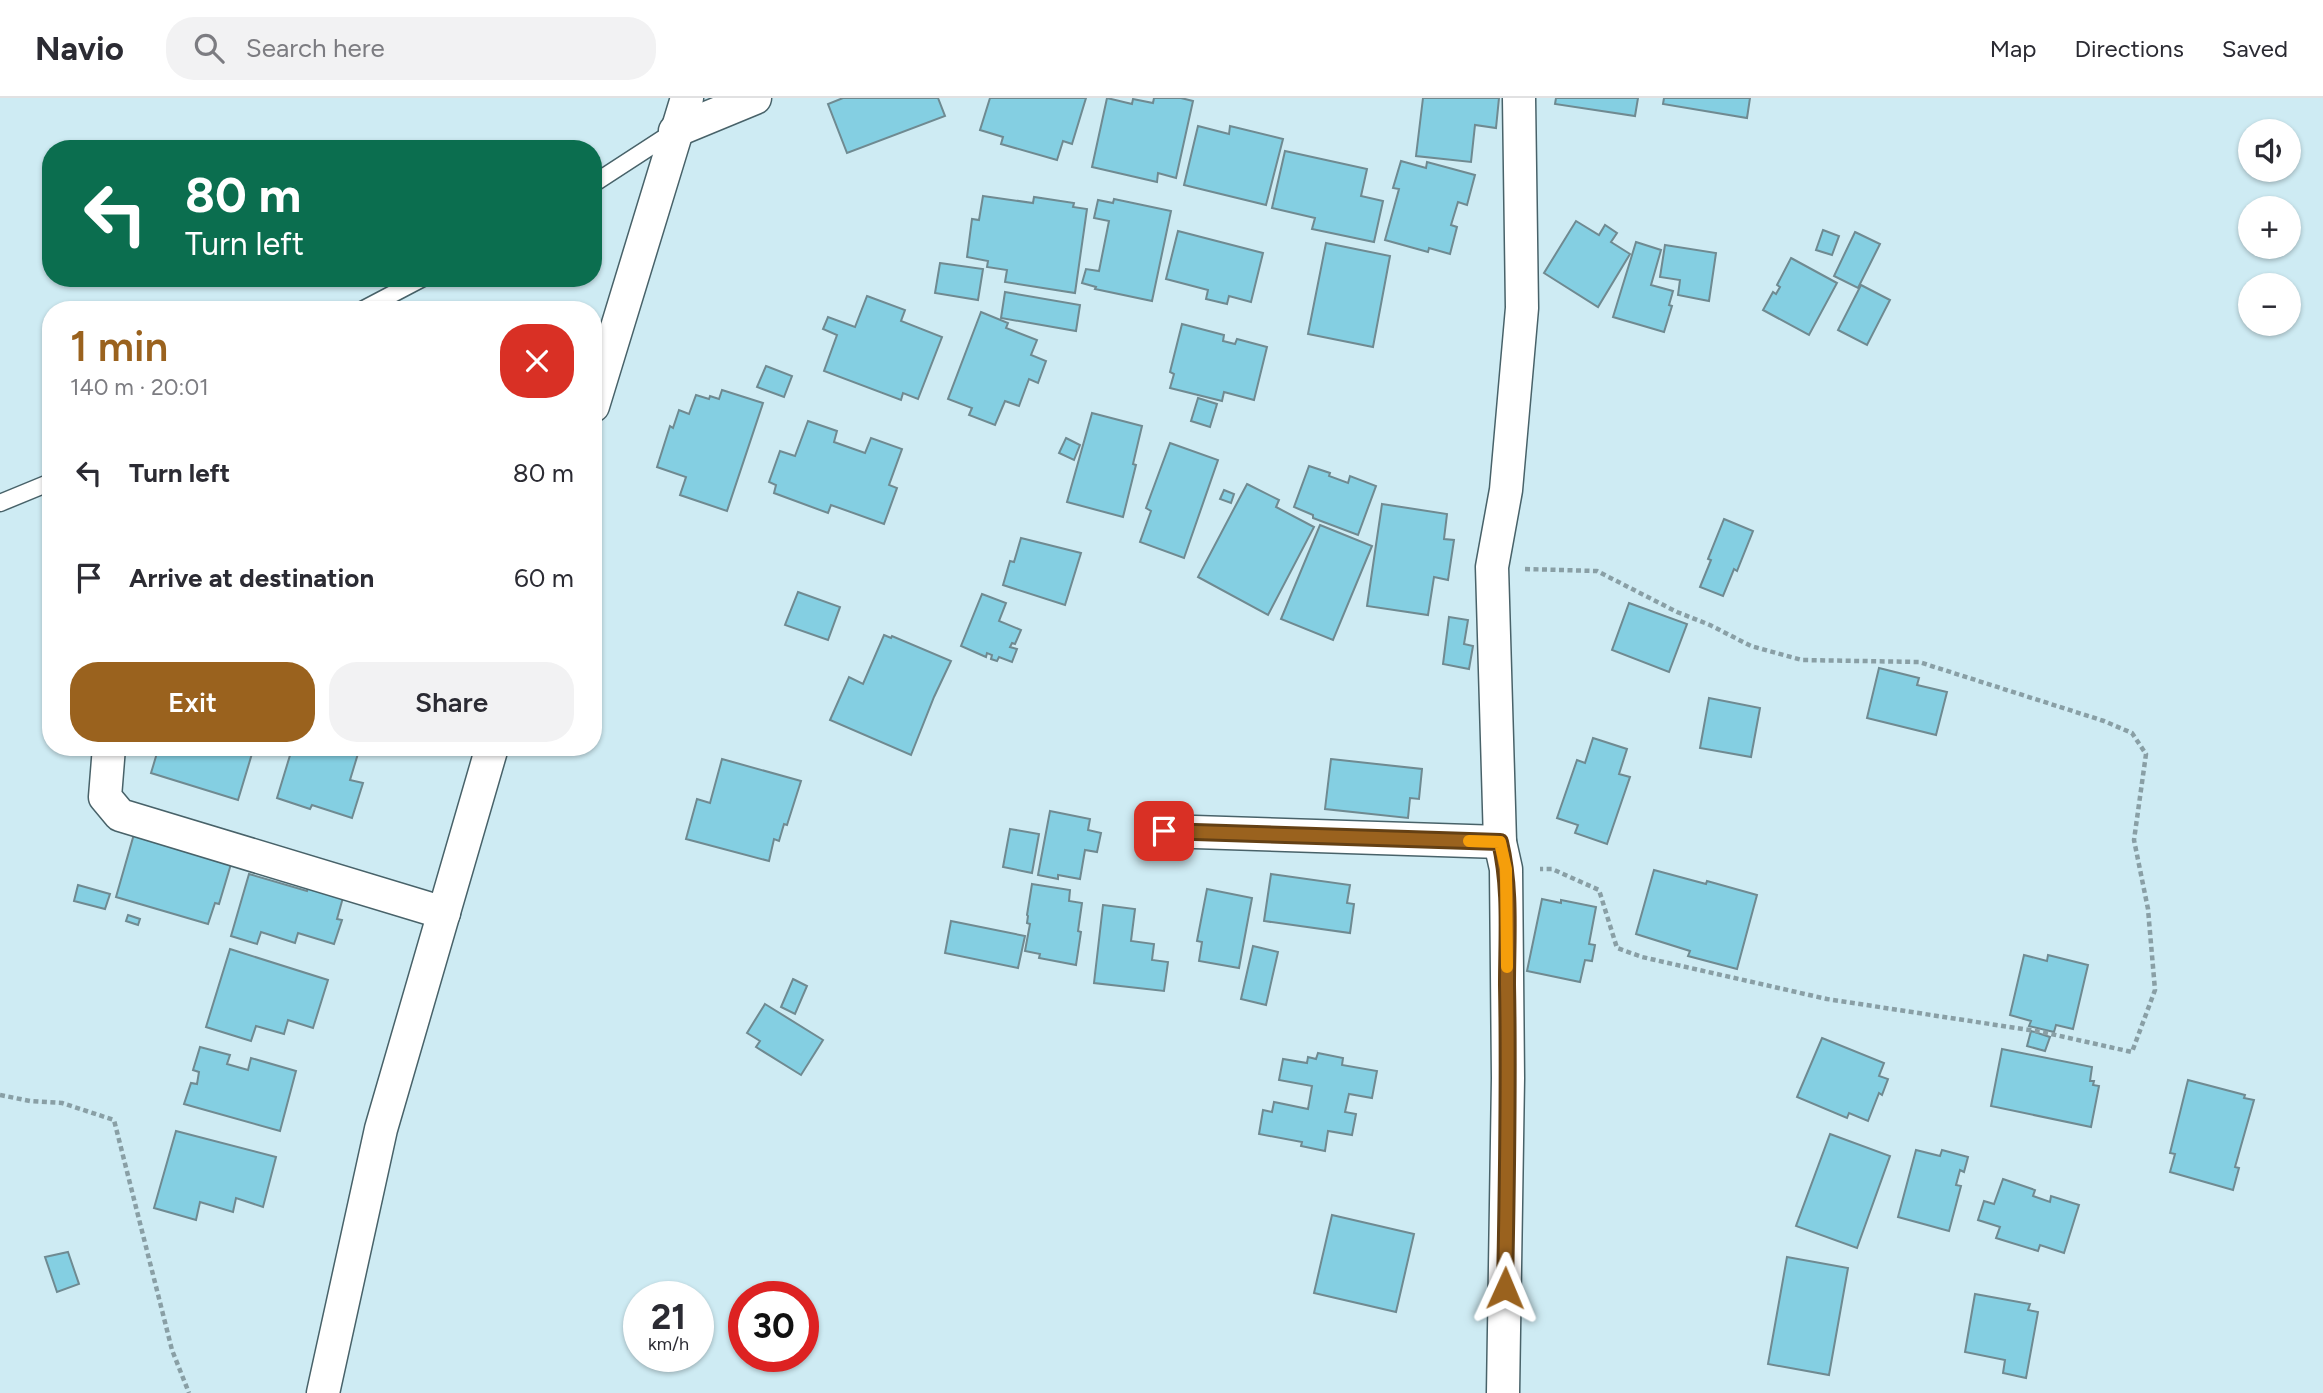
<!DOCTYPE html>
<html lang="en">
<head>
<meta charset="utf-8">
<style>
  body { margin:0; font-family:Figtree,sans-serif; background:#f2f2f3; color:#2b2b33; height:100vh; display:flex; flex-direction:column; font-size:26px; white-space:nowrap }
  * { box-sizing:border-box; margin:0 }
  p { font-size:23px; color:#7c7c81 }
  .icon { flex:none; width:38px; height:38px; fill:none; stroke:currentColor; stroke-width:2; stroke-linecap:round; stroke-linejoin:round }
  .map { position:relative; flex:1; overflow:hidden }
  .drawer { position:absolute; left:42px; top:203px; width:560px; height:455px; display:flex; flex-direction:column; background:#fff; border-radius:28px; box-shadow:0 2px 5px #0004 }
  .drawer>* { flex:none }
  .hud { position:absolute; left:42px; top:42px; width:560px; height:147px; border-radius:28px; box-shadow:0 2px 5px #0004; background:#0b6e4f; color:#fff; overflow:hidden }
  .tools { position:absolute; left:2238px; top:21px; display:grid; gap:14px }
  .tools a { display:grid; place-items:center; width:63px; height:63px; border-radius:50%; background:#fff; box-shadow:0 2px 5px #0004; font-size:35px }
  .speed { position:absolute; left:623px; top:1183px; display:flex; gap:14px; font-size:35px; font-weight:700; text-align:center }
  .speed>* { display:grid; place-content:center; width:91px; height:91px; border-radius:50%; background:#fff; box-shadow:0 2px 5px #0004; line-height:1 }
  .speed small { font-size:18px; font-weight:400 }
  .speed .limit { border:10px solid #d22; background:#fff; color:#111 }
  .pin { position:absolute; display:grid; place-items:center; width:60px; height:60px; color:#fff; margin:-30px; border-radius:14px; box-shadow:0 4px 10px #0006 }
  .me { position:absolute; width:77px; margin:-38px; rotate:1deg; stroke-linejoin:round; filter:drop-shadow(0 0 5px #0008) }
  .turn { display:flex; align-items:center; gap:24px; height:147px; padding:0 28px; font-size:32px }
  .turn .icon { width:91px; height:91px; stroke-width:2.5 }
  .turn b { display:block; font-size:49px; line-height:60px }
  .round { display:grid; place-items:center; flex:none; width:74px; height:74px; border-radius:28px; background:#f2f2f3 }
  .overview { display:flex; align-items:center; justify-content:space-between; height:119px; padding:0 28px }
  h1 { font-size:42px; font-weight:600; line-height:52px; color:#9a621e }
  .cta { display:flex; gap:14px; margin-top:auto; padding:14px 28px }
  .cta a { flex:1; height:80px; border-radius:28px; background:#9a621e; color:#fff; font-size:28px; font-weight:600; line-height:80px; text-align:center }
  .cta a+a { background:#f2f2f3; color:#2b2b33 }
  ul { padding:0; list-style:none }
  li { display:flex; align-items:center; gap:21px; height:105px; padding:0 28px }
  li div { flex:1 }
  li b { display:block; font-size:26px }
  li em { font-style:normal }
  header { display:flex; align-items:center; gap:42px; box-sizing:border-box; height:98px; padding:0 35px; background:#fff; border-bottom:2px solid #e1e1e2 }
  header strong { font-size:33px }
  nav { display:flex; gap:38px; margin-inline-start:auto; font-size:24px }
  .search { width:490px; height:63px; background:#f2f2f3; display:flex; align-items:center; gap:18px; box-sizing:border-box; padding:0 24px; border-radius:28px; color:#7c7c81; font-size:26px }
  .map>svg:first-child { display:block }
  .building { fill:#84cfe2; stroke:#6f8a91; stroke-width:2 }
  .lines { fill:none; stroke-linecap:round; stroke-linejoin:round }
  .service-casing { stroke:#486269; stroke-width:19 }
  .minor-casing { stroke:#486269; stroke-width:35 }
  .path { stroke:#899fa5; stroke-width:4.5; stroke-dasharray:5 3.5; stroke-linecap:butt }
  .service { stroke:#fff; stroke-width:16 }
  .minor { stroke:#fff; stroke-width:32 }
  .route-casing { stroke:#644014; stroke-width:18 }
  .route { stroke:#9a621e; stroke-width:12 }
  .slow { stroke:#f59e0b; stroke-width:12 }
</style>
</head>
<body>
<header>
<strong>Navio</strong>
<div class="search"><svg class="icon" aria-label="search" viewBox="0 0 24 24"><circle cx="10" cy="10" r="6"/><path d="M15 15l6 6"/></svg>Search here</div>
<nav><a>Map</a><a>Directions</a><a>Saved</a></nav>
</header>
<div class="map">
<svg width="2323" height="1295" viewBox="0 0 2323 1295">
  <rect width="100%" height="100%" fill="#ceebf3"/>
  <g class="building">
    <path d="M 843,0 L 938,0 L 945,18 L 847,55 L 828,6 Z"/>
    <path d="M 990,0 L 1086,0 L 1072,46 L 1063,43 L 1057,62 L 1001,46 L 1003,39 L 980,32 Z"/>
    <path d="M 1107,0 L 1132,6 L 1133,1 L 1153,5 L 1154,0 L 1181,0 L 1193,3 L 1176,80 L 1158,75 L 1157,84 L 1092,69 Z"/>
    <path d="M 1423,0 L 1499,0 L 1496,30 L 1475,27 L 1471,64 L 1416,58 Z"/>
    <path d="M 1556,0 L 1638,0 L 1635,18 L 1555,6 Z"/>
    <path d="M 1664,0 L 1750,0 L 1747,20 L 1663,6 Z"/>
    <path d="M 1198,28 L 1229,36 L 1230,28 L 1283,41 L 1266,107 L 1184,87 Z"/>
    <path d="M 1285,53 L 1367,71 L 1361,98 L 1383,103 L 1374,144 L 1312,131 L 1315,120 L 1272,110 Z"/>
    <path d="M 1401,63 L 1426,70 L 1427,64 L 1475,77 L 1467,107 L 1458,104 L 1451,127 L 1457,129 L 1450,156 L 1429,150 L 1428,154 L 1385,142 L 1399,91 L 1393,90 Z"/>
    <path d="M 983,98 L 1033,105 L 1034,99 L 1074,105 L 1073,109 L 1087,111 L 1075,195 L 1005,184 L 1007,172 L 987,169 L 988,163 L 967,159 L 972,121 L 979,122 Z"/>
    <path d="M 1114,101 L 1171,113 L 1152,203 L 1095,191 L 1096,189 L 1082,185 L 1086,171 L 1099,173 L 1109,123 L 1094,120 L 1098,102 L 1113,105 Z"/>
    <path d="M 1576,123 L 1599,137 L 1605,127 L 1617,135 L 1611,144 L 1630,156 L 1598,209 L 1544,175 Z"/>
    <path d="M 1823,132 L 1839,138 L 1832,157 L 1816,152 Z"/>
    <path d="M 1178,133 L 1263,155 L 1251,204 L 1229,198 L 1227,206 L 1206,201 L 1208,192 L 1166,181 Z"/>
    <path d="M 1855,134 L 1880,146 L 1858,190 L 1834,178 Z"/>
    <path d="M 1636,144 L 1661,152 L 1651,187 L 1673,193 L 1669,207 L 1672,208 L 1664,234 L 1613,219 Z"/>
    <path d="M 1326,145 L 1390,158 L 1373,249 L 1308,236 Z"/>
    <path d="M 1665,147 L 1716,155 L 1709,203 L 1678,197 L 1680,182 L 1660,179 Z"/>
    <path d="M 1791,160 L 1837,185 L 1809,237 L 1763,212 L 1773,194 L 1776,196 L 1780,189 L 1777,187 Z"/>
    <path d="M 940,165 L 983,171 L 978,202 L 935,195 Z"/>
    <path d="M 1861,187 L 1890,202 L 1867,247 L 1838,232 Z"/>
    <path d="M 1005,194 L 1080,207 L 1076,233 L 1001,220 Z"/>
    <path d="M 867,198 L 905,212 L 901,223 L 942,239 L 918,301 L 903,295 L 901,302 L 824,273 L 837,237 L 823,231 L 828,219 L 855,229 Z"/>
    <path d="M 981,214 L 1008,225 L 1006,230 L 1037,242 L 1031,257 L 1046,263 L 1038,285 L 1029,281 L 1019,308 L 1005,303 L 995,327 L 969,317 L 972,310 L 948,301 Z"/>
    <path d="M 1182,226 L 1224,237 L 1223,243 L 1235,246 L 1237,241 L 1267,249 L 1254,302 L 1224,294 L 1222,303 L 1170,290 L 1174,276 L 1170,274 Z"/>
    <path d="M 766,268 L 792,278 L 784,299 L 757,289 Z"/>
    <path d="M 722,292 L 763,305 L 727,413 L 680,397 L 686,379 L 657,369 L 670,328 L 673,330 L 679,312 L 689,316 L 696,297 L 709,301 L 710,298 L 719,301 Z"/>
    <path d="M 1198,300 L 1217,306 L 1210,329 L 1191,323 Z"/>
    <path d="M 1092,315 L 1142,328 L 1133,366 L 1136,367 L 1123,419 L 1067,404 Z"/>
    <path d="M 808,323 L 837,333 L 834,344 L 865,355 L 871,340 L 902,351 L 889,387 L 897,390 L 884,426 L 831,407 L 828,415 L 774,395 L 776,387 L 769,384 L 780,353 L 795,358 Z"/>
    <path d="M 1066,340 L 1080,347 L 1074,362 L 1059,355 Z"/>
    <path d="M 1170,345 L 1218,362 L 1184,460 L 1140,444 L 1151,413 L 1146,410 Z"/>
    <path d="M 1309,368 L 1330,375 L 1329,378 L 1348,385 L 1350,378 L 1376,388 L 1358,437 L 1313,420 L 1313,417 L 1294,409 Z"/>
    <path d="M 1247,386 L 1279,402 L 1276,409 L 1314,429 L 1268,517 L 1198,479 Z"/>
    <path d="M 1224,392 L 1234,396 L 1231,405 L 1220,401 Z"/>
    <path d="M 1382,406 L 1447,416 L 1444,441 L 1454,442 L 1448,482 L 1434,479 L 1428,517 L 1367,508 Z"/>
    <path d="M 1724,421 L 1753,433 L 1737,473 L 1734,471 L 1723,498 L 1700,489 L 1711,462 L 1708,461 Z"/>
    <path d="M 1320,427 L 1372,448 L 1333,542 L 1281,521 Z"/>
    <path d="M 1021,440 L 1081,455 L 1065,507 L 1003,487 L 1010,463 L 1014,464 Z"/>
    <path d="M 798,494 L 840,509 L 828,542 L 785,527 Z"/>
    <path d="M 982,496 L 1006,505 L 999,523 L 1021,532 L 1015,546 L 1012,545 L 1010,549 L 1017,551 L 1012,564 L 999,559 L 997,563 L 991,561 L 992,557 L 987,555 L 986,559 L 961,548 Z"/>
    <path d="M 1629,505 L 1687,526 L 1669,574 L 1612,552 Z"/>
    <path d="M 1449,519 L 1468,522 L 1464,546 L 1473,548 L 1469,571 L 1443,566 Z"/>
    <path d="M 884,537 L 891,540 L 892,538 L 951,563 L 934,599 L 911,657 L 830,622 L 849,579 L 863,586 Z"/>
    <path d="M 1879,570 L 1919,580 L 1917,587 L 1947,594 L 1936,637 L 1867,620 Z"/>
    <path d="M 1709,600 L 1760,610 L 1751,659 L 1700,650 Z"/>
    <path d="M 1593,640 L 1627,651 L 1619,676 L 1630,679 L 1607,746 L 1575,735 L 1578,727 L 1557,720 L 1577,662 L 1585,665 Z"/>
    <path d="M 151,649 L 254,649 L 238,702 L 151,675 L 157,655 L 150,653 Z"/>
    <path d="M 285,649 L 360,649 L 350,682 L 363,685 L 352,720 L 312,707 L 310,711 L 277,700 L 291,654 L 284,651 Z"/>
    <path d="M 722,661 L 801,683 L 787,727 L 784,726 L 779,743 L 774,741 L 769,763 L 686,741 L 697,701 L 710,705 Z"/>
    <path d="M 1331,661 L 1422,671 L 1419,701 L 1410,700 L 1408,720 L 1325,711 Z"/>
    <path d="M 1050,713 L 1090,721 L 1088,732 L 1101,735 L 1097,754 L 1085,752 L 1080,781 L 1058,777 L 1058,781 L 1038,777 Z"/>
    <path d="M 1010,731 L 1039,736 L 1032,775 L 1003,769 Z"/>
    <path d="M 134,736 L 231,766 L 219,806 L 215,805 L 208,826 L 116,799 Z"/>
    <path d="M 1654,772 L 1706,786 L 1707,783 L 1757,797 L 1737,871 L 1688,858 L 1690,853 L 1636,836 Z"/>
    <path d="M 249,776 L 307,793 L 309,786 L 344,796 L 337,821 L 342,822 L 334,846 L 298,835 L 295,845 L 261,834 L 257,846 L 231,838 Z"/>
    <path d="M 1271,776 L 1350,787 L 1347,805 L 1354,806 L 1350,835 L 1264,823 Z"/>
    <path d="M 1032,786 L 1070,792 L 1069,803 L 1082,805 L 1078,833 L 1081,834 L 1076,867 L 1039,860 L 1040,856 L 1025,853 L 1030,826 L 1027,825 L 1028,818 L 1027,817 Z"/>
    <path d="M 78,787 L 110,796 L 105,811 L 74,803 Z"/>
    <path d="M 1207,791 L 1252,800 L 1239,870 L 1199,863 L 1202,844 L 1197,843 Z"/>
    <path d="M 1542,801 L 1561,805 L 1561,802 L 1596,809 L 1589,846 L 1595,847 L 1592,863 L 1585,862 L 1580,884 L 1527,873 Z"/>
    <path d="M 1103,807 L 1135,811 L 1131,843 L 1154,846 L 1152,862 L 1168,864 L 1164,893 L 1094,885 Z"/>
    <path d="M 128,817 L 140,821 L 138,827 L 126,823 Z"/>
    <path d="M 951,823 L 1025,838 L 1018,870 L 945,855 Z"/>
    <path d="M 1253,848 L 1278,854 L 1266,907 L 1241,901 Z"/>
    <path d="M 230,851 L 328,882 L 313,930 L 288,922 L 284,936 L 256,928 L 251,943 L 206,929 Z"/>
    <path d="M 2024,857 L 2047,863 L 2048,857 L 2088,867 L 2073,931 L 2056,927 L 2054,934 L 2029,928 L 2031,923 L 2010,917 Z"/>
    <path d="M 793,881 L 807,888 L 795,916 L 781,909 Z"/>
    <path d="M 765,906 L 823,942 L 801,977 L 756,949 L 760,943 L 747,935 Z"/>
    <path d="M 2031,933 L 2050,939 L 2045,953 L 2027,948 Z"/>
    <path d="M 1822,940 L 1884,965 L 1879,978 L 1888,981 L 1882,997 L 1879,995 L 1868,1023 L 1849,1015 L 1847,1020 L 1797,999 Z"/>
    <path d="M 200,949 L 230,957 L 227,966 L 248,972 L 251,960 L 296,973 L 280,1033 L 184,1006 L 191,985 L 197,986 L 199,974 L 193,972 Z"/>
    <path d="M 2002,951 L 2092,969 L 2090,983 L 2094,983 L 2093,987 L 2099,988 L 2091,1029 L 1991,1008 Z"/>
    <path d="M 1318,955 L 1343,960 L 1342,967 L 1377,973 L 1372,1000 L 1349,996 L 1345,1014 L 1356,1016 L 1352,1037 L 1328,1033 L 1325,1053 L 1301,1048 L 1302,1044 L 1259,1036 L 1263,1012 L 1272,1014 L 1274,1004 L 1308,1011 L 1312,988 L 1279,982 L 1283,961 L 1307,965 L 1308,959 L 1316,961 Z"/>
    <path d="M 2188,982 L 2245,997 L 2244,1000 L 2254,1002 L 2235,1069 L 2239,1070 L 2233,1092 L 2170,1074 L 2175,1056 L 2170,1055 Z"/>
    <path d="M 176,1033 L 276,1059 L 263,1109 L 236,1100 L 233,1114 L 200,1104 L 196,1122 L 154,1110 Z"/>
    <path d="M 1830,1036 L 1890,1058 L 1857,1150 L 1796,1128 Z"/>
    <path d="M 1916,1052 L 1940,1058 L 1942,1052 L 1968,1059 L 1964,1074 L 1960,1072 L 1956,1087 L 1961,1088 L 1949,1133 L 1898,1119 Z"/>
    <path d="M 2003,1081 L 2035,1092 L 2033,1098 L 2050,1104 L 2051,1098 L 2079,1107 L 2064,1155 L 2040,1147 L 2038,1153 L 1996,1140 L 2000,1129 L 1978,1122 L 1984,1103 L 1994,1106 Z"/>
    <path d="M 1332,1117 L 1414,1136 L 1396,1214 L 1314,1195 Z"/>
    <path d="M 68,1154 L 79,1186 L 57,1194 L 45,1159 Z"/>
    <path d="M 1787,1159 L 1848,1170 L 1829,1277 L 1768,1266 Z"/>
    <path d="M 1975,1196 L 2030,1206 L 2028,1212 L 2038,1214 L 2026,1280 L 2003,1275 L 2005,1262 L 1965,1254 Z"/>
  </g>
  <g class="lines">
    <defs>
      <g id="service">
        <path d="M 593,86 L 673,34"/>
        <path d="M 362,212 L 423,180"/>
        <path d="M 0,405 L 51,384"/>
      </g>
      <g id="minor">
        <path d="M 675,33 L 755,0"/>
        <path d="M 593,308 L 687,0"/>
        <path d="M 109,649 L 105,699 L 120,717 L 444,815"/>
        <path d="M 1164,733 L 1500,744"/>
        <path d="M 323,1295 L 381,1031 L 492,649"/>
        <path d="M 1503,1295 L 1508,980 L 1506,771 L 1500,744 L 1492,469 L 1506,392 L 1522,210 L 1519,0"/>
      </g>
    </defs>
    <use href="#service" class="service-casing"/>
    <use href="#minor" class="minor-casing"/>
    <g class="path">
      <path d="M 1525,471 L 1597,473 L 1677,514 L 1710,527 L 1751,548 L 1802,562 L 1919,564 L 2104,623 L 2132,635 L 2146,656 L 2134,742 L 2148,811 L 2155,892 L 2132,954 L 2042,934 L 1827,901 L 1642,859 L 1617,850 L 1599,792 L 1552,771 L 1540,771"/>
      <path d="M 0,997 L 30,1003 L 62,1005 L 114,1022 L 172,1252 L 189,1295"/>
    </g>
    <use href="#service" class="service"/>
    <use href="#minor" class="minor"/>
  </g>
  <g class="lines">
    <defs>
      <path id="route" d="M 1164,733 L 1500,744 C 1511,790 1507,839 1507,887 C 1509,988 1507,1089 1505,1190"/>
    </defs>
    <use href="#route" class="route-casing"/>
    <use href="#route" class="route"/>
    <path class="slow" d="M 1469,743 L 1500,744 L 1506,771 L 1507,869"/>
  </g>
</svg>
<div class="tools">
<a><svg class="icon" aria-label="sound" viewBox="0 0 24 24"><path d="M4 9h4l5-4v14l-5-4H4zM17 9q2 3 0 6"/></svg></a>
<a>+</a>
<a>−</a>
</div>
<div class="speed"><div>21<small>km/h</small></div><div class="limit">30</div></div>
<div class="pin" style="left:1164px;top:733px;background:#d93025"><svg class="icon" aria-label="arrive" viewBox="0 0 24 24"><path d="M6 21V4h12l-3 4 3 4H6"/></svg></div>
<svg class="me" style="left:1505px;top:1190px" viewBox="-20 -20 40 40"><path d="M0-17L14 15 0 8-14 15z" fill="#9a621e" stroke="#fff" stroke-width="4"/></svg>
<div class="hud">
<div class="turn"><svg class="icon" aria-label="left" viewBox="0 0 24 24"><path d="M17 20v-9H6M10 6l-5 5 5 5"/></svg><div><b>80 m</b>Turn left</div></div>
</div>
<section class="drawer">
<div class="overview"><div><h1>1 min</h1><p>140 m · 20:01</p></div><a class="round" style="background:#d93025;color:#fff"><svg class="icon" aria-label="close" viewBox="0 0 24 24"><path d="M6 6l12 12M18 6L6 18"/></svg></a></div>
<ul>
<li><svg class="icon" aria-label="left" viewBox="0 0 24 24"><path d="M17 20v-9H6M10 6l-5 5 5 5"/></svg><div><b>Turn left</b></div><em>80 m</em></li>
<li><svg class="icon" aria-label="arrive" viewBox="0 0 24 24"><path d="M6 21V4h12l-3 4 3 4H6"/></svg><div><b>Arrive at destination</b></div><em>60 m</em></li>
</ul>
<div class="cta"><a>Exit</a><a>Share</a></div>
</section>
</div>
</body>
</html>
